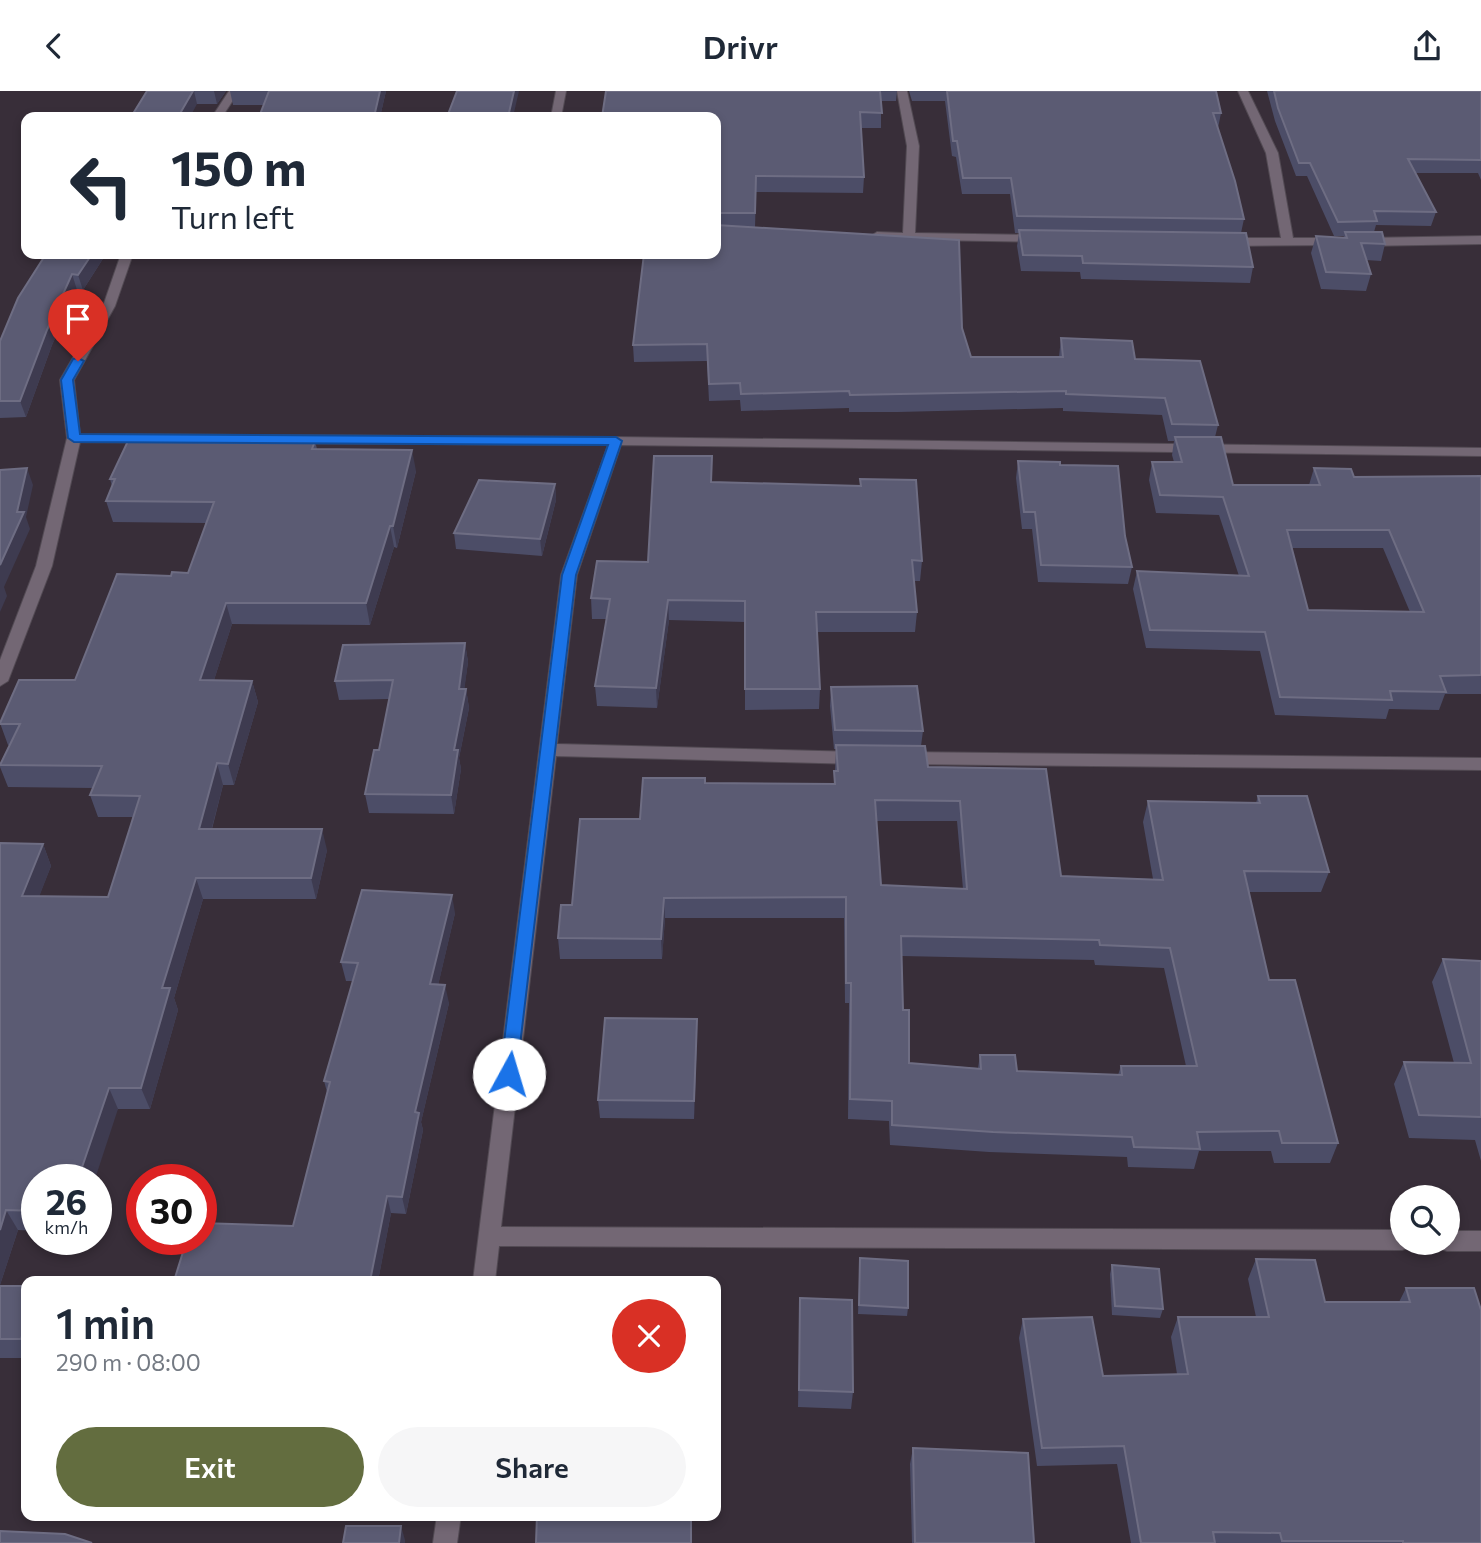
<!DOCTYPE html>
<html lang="en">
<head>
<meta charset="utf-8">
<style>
  body { margin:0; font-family:Commissioner,sans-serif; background:#f6f6f7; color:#1f2937; height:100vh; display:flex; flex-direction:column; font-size:26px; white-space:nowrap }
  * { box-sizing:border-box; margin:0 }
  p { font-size:23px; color:#747a83 }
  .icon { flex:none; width:38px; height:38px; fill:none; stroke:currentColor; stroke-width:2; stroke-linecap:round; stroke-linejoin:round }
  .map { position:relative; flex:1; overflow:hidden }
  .side { position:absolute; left:21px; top:1185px; width:700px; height:245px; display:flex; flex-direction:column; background:#fff; border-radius:14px; box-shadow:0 4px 10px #0003 }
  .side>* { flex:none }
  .banner { position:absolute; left:21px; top:21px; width:700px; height:147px; border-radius:14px; box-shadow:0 4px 10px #0003; background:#fff; color:#1f2937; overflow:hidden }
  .buttons { position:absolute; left:1390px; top:1094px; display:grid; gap:14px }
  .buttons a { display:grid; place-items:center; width:70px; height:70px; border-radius:50%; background:#fff; box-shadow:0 4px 10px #0003; font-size:35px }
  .speed { position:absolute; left:21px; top:1073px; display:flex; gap:14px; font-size:35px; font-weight:700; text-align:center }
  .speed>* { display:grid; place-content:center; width:91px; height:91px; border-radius:50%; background:#fff; box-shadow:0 4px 10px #0003; line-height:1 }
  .speed small { font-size:18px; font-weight:400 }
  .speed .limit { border:10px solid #d22; background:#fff; color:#111 }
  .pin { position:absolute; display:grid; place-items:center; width:60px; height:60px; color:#fff; margin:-72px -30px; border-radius:50% 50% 50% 0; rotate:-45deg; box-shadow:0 0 7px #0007 }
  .pin .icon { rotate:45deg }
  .me { position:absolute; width:77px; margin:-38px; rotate:6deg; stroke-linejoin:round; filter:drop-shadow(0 0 5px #0008) }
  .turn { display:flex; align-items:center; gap:24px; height:147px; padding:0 35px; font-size:32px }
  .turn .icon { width:91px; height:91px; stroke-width:2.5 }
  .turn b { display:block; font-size:49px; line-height:60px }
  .round { display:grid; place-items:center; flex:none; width:74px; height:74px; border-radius:37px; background:#f6f6f7 }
  .summary { display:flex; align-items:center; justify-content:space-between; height:119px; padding:0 35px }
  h1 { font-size:42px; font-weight:600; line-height:52px }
  .primary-button { display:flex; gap:14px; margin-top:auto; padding:14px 35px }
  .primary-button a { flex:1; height:80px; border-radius:42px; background:#636d3f; color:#fff; font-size:28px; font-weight:600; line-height:80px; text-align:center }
  .primary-button a+a { background:#f6f6f7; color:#1f2937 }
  header { display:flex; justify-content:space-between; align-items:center; height:91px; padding:0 35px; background:#fff; font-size:32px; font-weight:600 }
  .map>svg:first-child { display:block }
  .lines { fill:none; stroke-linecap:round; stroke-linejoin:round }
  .minor-casing { stroke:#524a53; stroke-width:2 }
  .minor { fill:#736774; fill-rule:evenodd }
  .wall { fill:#4c4d67; fill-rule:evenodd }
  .shaded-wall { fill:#3e3b50 }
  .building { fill:#5b5b73; stroke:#6e6d83; stroke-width:2; fill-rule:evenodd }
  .route { fill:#1a73e8; stroke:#114b97; stroke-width:2 }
</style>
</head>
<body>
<header><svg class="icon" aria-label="back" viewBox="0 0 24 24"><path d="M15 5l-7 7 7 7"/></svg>Drivr<svg class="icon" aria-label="share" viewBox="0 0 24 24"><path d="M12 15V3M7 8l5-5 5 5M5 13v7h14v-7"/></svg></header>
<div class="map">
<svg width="1481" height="1452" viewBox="0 0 1481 1452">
  <rect width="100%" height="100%" fill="#382e39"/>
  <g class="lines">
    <defs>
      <g id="minor">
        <path d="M 229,0 L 239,0 L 222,26 L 212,26 Z"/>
        <path d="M 556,0 L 566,0 L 561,26 L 551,26 Z"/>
        <path d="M 897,0 L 907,0 L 919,55 L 915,142 L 1041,144 L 1045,145 L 1045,151 L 873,148 L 871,145 L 877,141 L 903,142 L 907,55 Z"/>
        <path d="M 1238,0 L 1248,0 L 1278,62 L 1293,147 L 1335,147 L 1341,151 L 1339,154 L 1227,155 L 1221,151 L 1227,147 L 1281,147 L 1266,62 Z"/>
        <path d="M 1481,145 L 1481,153 L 1363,155 L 1357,151 L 1363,147 Z"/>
        <path d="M 121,163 L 133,163 L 115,215 L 74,289 L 80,343 L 616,346 L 1481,357 L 1481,365 L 621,354 L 577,484 L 557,653 L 858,661 L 866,667 L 858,673 L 556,665 L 501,1136 L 1402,1139 L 1402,1152 L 1412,1152 L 1410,1156 L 1402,1159 L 499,1155 L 495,1190 L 473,1190 L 561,484 L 608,354 L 80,351 L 52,475 L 8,590 L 0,595 L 0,569 L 36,475 L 67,347 L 60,289 L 103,215 Z"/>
        <path d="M 904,661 L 1481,667 L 1481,679 L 904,673 L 896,667 Z"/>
        <path d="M 1447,1140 L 1481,1140 L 1481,1160 L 1447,1160 L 1439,1157 L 1437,1152 L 1447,1152 Z"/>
        <path d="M 437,1424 L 461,1424 L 457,1452 L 433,1452 Z"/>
      </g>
    </defs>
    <use href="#minor" class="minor-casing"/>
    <use href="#minor" class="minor"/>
  </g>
  <g class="wall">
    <path d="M 147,0 L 226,0 L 217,13 L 197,13 Z"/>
    <path d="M 230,0 L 386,0 L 380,26 L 259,26 L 264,14 L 233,14 Z"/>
    <path d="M 606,0 L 897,0 L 896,10 L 881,10 L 881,37 L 861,37 L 864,86 L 863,102 L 756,101 L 755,137 L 962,237 L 971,266 L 1059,266 L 1061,247 L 1135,268 L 1218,334 L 1215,346 L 1233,394 L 1309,394 L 1314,377 L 1354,386 L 1481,385 L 1481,603 L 1445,603 L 1439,619 L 1389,618 L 1386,628 L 1275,624 L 1260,560 L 1146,557 L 1133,498 L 1137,480 L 1239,485 L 1219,424 L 1156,422 L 1149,389 L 1152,371 L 1174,371 L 1172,364 L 1174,350 L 1168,350 L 1162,324 L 1063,320 L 1063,317 L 898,321 L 849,321 L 849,317 L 741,320 L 740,309 L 709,310 L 707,270 L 634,271 L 633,254 L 716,163 ZM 1292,457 L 1383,457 L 1410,521 L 1308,519 Z"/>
    <path d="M 909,0 L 1216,0 L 1221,22 L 1218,37 L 1244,128 L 1241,142 L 1253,176 L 1250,192 L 1081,188 L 1080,181 L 1021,180 L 1017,155 L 1019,142 L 1015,142 L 1010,103 L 962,103 L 956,66 L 952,65 L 945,10 L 912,10 Z"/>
    <path d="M 1267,0 L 1481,0 L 1481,89 L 1478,82 L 1415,82 L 1436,121 L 1431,135 L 1376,134 L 1374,141 L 1385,153 L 1381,170 L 1366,169 L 1371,183 L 1366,200 L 1321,198 L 1311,162 L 1316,145 L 1343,147 L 1344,145 L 1334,145 L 1307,85 L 1296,85 L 1275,30 Z"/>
    <path d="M 106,163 L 83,199 L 77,199 L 52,254 L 26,326 L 0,327 L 0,250 L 18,207 Z"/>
    <path d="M 315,350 L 317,358 L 416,380 L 397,457 L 394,456 L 370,534 L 232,533 L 214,589 L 252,590 L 258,611 L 234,694 L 223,694 L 212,738 L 327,759 L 316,808 L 203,808 L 174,907 L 178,919 L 150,1018 L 118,1018 L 37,1088 L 37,1140 L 18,1139 L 0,1194 L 0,752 L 43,753 L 51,775 L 39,805 L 108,806 L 133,726 L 98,726 L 90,704 L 93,697 L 8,696 L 0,676 L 0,673 L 9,654 L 8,654 L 0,632 L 75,589 L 171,485 L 188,482 L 206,432 L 113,431 L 106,410 L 112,395 L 110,388 L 257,352 Z"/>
    <path d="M 1018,370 L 1060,374 L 1125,445 L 1132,476 L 1128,493 L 1038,491 L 1032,438 L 1022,438 L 1016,387 Z"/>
    <path d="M 860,388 L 922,470 L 920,490 L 914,490 L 917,521 L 915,541 L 817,541 L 820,598 L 819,618 L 745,619 L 745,531 L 669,529 L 657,617 L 597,615 L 595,595 L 607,528 L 592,528 L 591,507 L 648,471 L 712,391 L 860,395 Z"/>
    <path d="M 555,393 L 556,409 L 542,465 L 456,458 L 454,442 Z"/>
    <path d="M 465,552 L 468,571 L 464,598 L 466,598 L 469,617 L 459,667 L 461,678 L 454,723 L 369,722 L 365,703 L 379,659 L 389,608 L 339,609 L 335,590 Z"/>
    <path d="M 831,596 L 923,640 L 921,655 L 928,676 L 1061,785 L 1153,788 L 1143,731 L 1148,710 L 1256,712 L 1258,705 L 1329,781 L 1321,801 L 1249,801 L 1269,889 L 1338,1052 L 1330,1072 L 1274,1072 L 1271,1060 L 1199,1060 L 1194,1078 L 1128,1076 L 1127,1066 L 989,1061 L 890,1054 L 889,1030 L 848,1028 L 849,912 L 845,912 L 844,827 L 665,827 L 662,868 L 560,868 L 558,847 L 572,814 L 640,728 L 705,692 L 834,693 L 834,680 L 835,680 L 836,658 L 834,658 L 830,615 ZM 876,730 L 957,730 L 963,798 L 881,794 ZM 902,865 L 1094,869 L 1095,874 L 1164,877 L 1186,975 L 1121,975 L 1118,984 L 1017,980 L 980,964 L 978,977 L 909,972 L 903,919 Z"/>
    <path d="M 455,822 L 438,894 L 449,912 L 421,1031 L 423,1039 L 406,1123 L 391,1122 L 378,1190 L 174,1190 L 293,1135 L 327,1001 L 324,990 L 353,890 L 346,890 L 341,871 Z"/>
    <path d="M 1443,868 L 1481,870 L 1481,1070 L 1475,1049 L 1409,1047 L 1394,993 L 1404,971 L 1454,972 L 1432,891 Z"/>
    <path d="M 697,946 L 694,1028 L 600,1027 L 598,1009 Z"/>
    <path d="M 860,1167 L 908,1217 L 907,1225 L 858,1223 Z"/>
    <path d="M 1256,1168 L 1325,1211 L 1399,1211 L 1406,1197 L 1481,1452 L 1131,1452 L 1117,1373 L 1037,1375 L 1019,1247 L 1023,1228 L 1103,1285 L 1177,1283 L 1171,1246 L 1178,1226 L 1256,1226 L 1248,1188 Z"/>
    <path d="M 1112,1174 L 1163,1218 L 1160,1227 L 1112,1224 L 1110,1183 Z"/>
    <rect x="0" y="1195" width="26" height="72"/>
    <path d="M 800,1207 L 853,1301 L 851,1318 L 798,1316 Z"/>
    <path d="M 913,1357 L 1034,1452 L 912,1452 L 910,1373 Z"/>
  </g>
  <g class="shaded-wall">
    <path d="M 193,0 L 194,0 L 197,13 L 190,26 L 178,26 Z"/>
    <path d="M 214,0 L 226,0 L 217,13 Z"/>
    <path d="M 380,0 L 386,0 L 380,26 L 374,26 Z"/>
    <path d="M 514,0 L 519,0 L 513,26 L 508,26 Z"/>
    <path d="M 92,163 L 106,163 L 83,199 L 78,184 Z"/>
    <path d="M 72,183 L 77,199 L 52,254 L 26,326 L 20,310 L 47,239 Z"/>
    <path d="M 412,359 L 416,380 L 397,457 L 393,435 Z"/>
    <path d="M 27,377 L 33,394 L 26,426 L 30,438 L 4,496 L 7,505 L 0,521 L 0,474 L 17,421 Z"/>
    <path d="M 555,393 L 556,409 L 542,465 L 540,448 Z"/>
    <path d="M 390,435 L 394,456 L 370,534 L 366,512 Z"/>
    <path d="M 668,509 L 669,529 L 657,617 L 656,597 Z"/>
    <path d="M 226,512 L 232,533 L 207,611 L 200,589 Z"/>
    <path d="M 465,552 L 468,571 L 462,617 L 459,598 Z"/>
    <path d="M 252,590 L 258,611 L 234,694 L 228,673 Z"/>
    <path d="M 466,598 L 469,617 L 459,667 L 461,678 L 454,723 L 451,704 L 454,659 Z"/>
    <path d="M 217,672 L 223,694 L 206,759 L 199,738 Z"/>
    <path d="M 322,738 L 327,759 L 316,808 L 311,787 Z"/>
    <path d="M 43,753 L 51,775 L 31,827 L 22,805 Z"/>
    <path d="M 196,787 L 203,808 L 174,907 L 178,919 L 150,1018 L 141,997 L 162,897 Z"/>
    <path d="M 452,804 L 455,822 L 434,912 L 430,893 Z"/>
    <path d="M 664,807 L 665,827 L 662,868 L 661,848 Z"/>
    <path d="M 445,894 L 449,912 L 421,1031 L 423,1039 L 406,1123 L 402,1106 L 415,1021 Z"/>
    <path d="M 697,928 L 697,946 L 694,1028 L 694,1010 Z"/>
    <path d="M 109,997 L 118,1018 L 95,1088 L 78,1088 Z"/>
    <path d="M 387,1105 L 391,1122 L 378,1190 L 370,1190 Z"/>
    <path d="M 6,1119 L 18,1139 L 0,1194 L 0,1139 Z"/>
    <path d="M 26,1233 L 26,1256 L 21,1248 Z"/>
    <path d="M 401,1435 L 405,1449 L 405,1452 L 399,1452 Z"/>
  </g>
  <g class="building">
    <path d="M 147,0 L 193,0 L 178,26 L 131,26 Z"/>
    <path d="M 269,0 L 380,0 L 374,26 L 259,26 Z"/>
    <path d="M 457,0 L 514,0 L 508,26 L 447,26 Z"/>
    <path d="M 606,0 L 880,0 L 882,22 L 860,21 L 864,86 L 756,85 L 755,122 L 716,122 L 716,26 L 602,26 Z"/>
    <path d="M 947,0 L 1216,0 L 1221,22 L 1213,22 L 1235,90 L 1244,128 L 1017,125 L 1011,87 L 963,87 L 957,50 L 953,50 Z"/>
    <path d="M 1274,0 L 1481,0 L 1481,69 L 1408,68 L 1436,121 L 1374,120 L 1377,130 L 1338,131 L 1310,72 L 1299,72 L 1278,17 Z"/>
    <path d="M 716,134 L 959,149 L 962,237 L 971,266 L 1063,266 L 1061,247 L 1132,250 L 1135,268 L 1200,270 L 1218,334 L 1172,333 L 1165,307 L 1066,303 L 1066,300 L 900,303 L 850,304 L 849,300 L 741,303 L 740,292 L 709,293 L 707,253 L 633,254 L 644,163 L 716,163 Z"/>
    <path d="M 1019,139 L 1246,142 L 1253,176 L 1083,172 L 1082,165 L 1023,164 Z"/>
    <path d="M 1345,141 L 1382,141 L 1385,153 L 1361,152 L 1371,183 L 1326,181 L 1316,145 L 1347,147 Z"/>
    <path d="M 46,163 L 92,163 L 78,184 L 72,183 L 47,239 L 20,310 L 0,310 L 0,250 L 18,207 Z"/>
    <path d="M 1175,346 L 1221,346 L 1233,394 L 1320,394 L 1314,377 L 1351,378 L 1354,386 L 1481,385 L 1481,584 L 1440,585 L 1446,601 L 1390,600 L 1392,609 L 1280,606 L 1265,541 L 1150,539 L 1137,480 L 1249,485 L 1223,406 L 1160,404 L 1152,371 L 1182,371 ZM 1287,439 L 1389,439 L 1424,521 L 1308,519 Z"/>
    <path d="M 259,349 L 315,350 L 312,358 L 412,359 L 393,435 L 390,435 L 366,512 L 226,512 L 200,589 L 252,590 L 228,673 L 217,672 L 199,738 L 322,738 L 311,787 L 196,787 L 162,897 L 170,897 L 141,997 L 109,997 L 78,1088 L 37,1088 L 37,1120 L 6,1119 L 0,1139 L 0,752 L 43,753 L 22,805 L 108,806 L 140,705 L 90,704 L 102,675 L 0,674 L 20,633 L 0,633 L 0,632 L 19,589 L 75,589 L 117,483 L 171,485 L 172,481 L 188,482 L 214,411 L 106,410 L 115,388 L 110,388 L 128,350 L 257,352 Z"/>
    <path d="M 654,365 L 712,365 L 711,391 L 861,395 L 860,388 L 916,389 L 922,470 L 912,469 L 917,521 L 816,521 L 820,598 L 745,598 L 745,510 L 668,509 L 656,597 L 595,595 L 610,508 L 591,507 L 597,470 L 648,471 Z"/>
    <path d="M 1018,370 L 1060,371 L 1060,374 L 1118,375 L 1125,445 L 1132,476 L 1041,474 L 1035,421 L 1024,421 Z"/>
    <path d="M 27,377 L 17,421 L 24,421 L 0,474 L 0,379 Z"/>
    <path d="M 479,389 L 555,393 L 540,448 L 454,442 Z"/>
    <path d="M 465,552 L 459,598 L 466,598 L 454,659 L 458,659 L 451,704 L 365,703 L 374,659 L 379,659 L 393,589 L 335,590 L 343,554 Z"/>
    <path d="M 917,595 L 923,640 L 835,639 L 831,596 Z"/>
    <path d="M 836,654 L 925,655 L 928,676 L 1046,678 L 1061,785 L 1163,789 L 1148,710 L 1260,712 L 1258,705 L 1307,705 L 1329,781 L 1244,780 L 1269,889 L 1295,889 L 1338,1052 L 1282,1052 L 1279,1040 L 1197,1041 L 1200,1058 L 1134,1056 L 1132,1046 L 993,1041 L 892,1034 L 892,1010 L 850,1008 L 851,892 L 846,892 L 846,806 L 664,807 L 661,848 L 558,847 L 561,814 L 572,814 L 580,728 L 640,728 L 643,687 L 705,687 L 705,692 L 835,693 L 834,680 L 838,680 ZM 875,709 L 960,710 L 967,798 L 881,794 ZM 901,845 L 1099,849 L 1100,854 L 1170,857 L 1197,975 L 1121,975 L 1122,984 L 1017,980 L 1015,964 L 980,964 L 981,978 L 909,972 L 909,919 L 903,919 Z"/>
    <path d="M 362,799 L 452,804 L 430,893 L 445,894 L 415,1021 L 419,1022 L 402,1106 L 387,1105 L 370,1190 L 174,1190 L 187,1148 L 201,1148 L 201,1132 L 293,1135 L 330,991 L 324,990 L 358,872 L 341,871 Z"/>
    <path d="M 1443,868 L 1481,870 L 1481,1026 L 1419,1024 L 1404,971 L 1471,972 Z"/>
    <path d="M 605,927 L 697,928 L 694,1010 L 598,1009 Z"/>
    <path d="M 860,1167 L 908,1170 L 908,1217 L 859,1214 Z"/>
    <path d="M 1256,1168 L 1315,1169 L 1325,1211 L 1410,1211 L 1406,1197 L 1474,1197 L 1481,1219 L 1481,1452 L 1403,1452 L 1403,1450 L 1282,1450 L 1280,1442 L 1213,1441 L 1215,1452 L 1141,1452 L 1124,1355 L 1042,1357 L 1023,1228 L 1092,1226 L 1103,1285 L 1188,1283 L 1178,1226 L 1269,1226 Z"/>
    <path d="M 1112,1174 L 1159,1178 L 1163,1218 L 1115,1215 Z"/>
    <path d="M 0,1195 L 26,1195 L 26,1233 L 21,1248 L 0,1248 Z"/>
    <path d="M 800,1207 L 852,1209 L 853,1301 L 799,1299 Z"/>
    <path d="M 913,1357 L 1028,1362 L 1034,1452 L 915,1452 Z"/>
    <path d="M 537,1424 L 691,1424 L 691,1452 L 536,1452 Z"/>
    <path d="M 346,1435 L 401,1435 L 399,1452 L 343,1452 Z"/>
    <path d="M 0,1440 L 65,1443 L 92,1452 L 0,1452 Z"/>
  </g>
  <path class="route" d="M 78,267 L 84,270 L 73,289 L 80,343 L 616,346 L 622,350 L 576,484 L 516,988 L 509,991 L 503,988 L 500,983 L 562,484 L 608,354 L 74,351 L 68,347 L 61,289 L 73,268 Z"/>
</svg>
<div class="buttons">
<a><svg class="icon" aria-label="search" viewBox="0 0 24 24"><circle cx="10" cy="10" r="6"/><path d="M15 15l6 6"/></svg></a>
</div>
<div class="speed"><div>26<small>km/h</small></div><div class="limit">30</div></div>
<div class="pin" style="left:78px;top:270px;background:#d93025"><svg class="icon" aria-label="arrive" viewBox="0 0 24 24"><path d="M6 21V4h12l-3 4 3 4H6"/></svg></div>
<svg class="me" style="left:509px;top:983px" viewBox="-20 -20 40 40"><circle r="19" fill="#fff"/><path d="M0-13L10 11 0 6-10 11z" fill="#1a73e8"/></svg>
<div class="banner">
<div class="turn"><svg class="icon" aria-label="left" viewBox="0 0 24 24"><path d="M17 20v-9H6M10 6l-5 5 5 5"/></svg><div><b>150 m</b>Turn left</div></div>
</div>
<section class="side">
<div class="summary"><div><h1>1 min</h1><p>290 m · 08:00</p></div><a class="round" style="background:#d93025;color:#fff"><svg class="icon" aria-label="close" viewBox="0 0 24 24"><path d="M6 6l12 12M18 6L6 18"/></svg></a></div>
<div class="primary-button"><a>Exit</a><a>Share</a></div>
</section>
</div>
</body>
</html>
